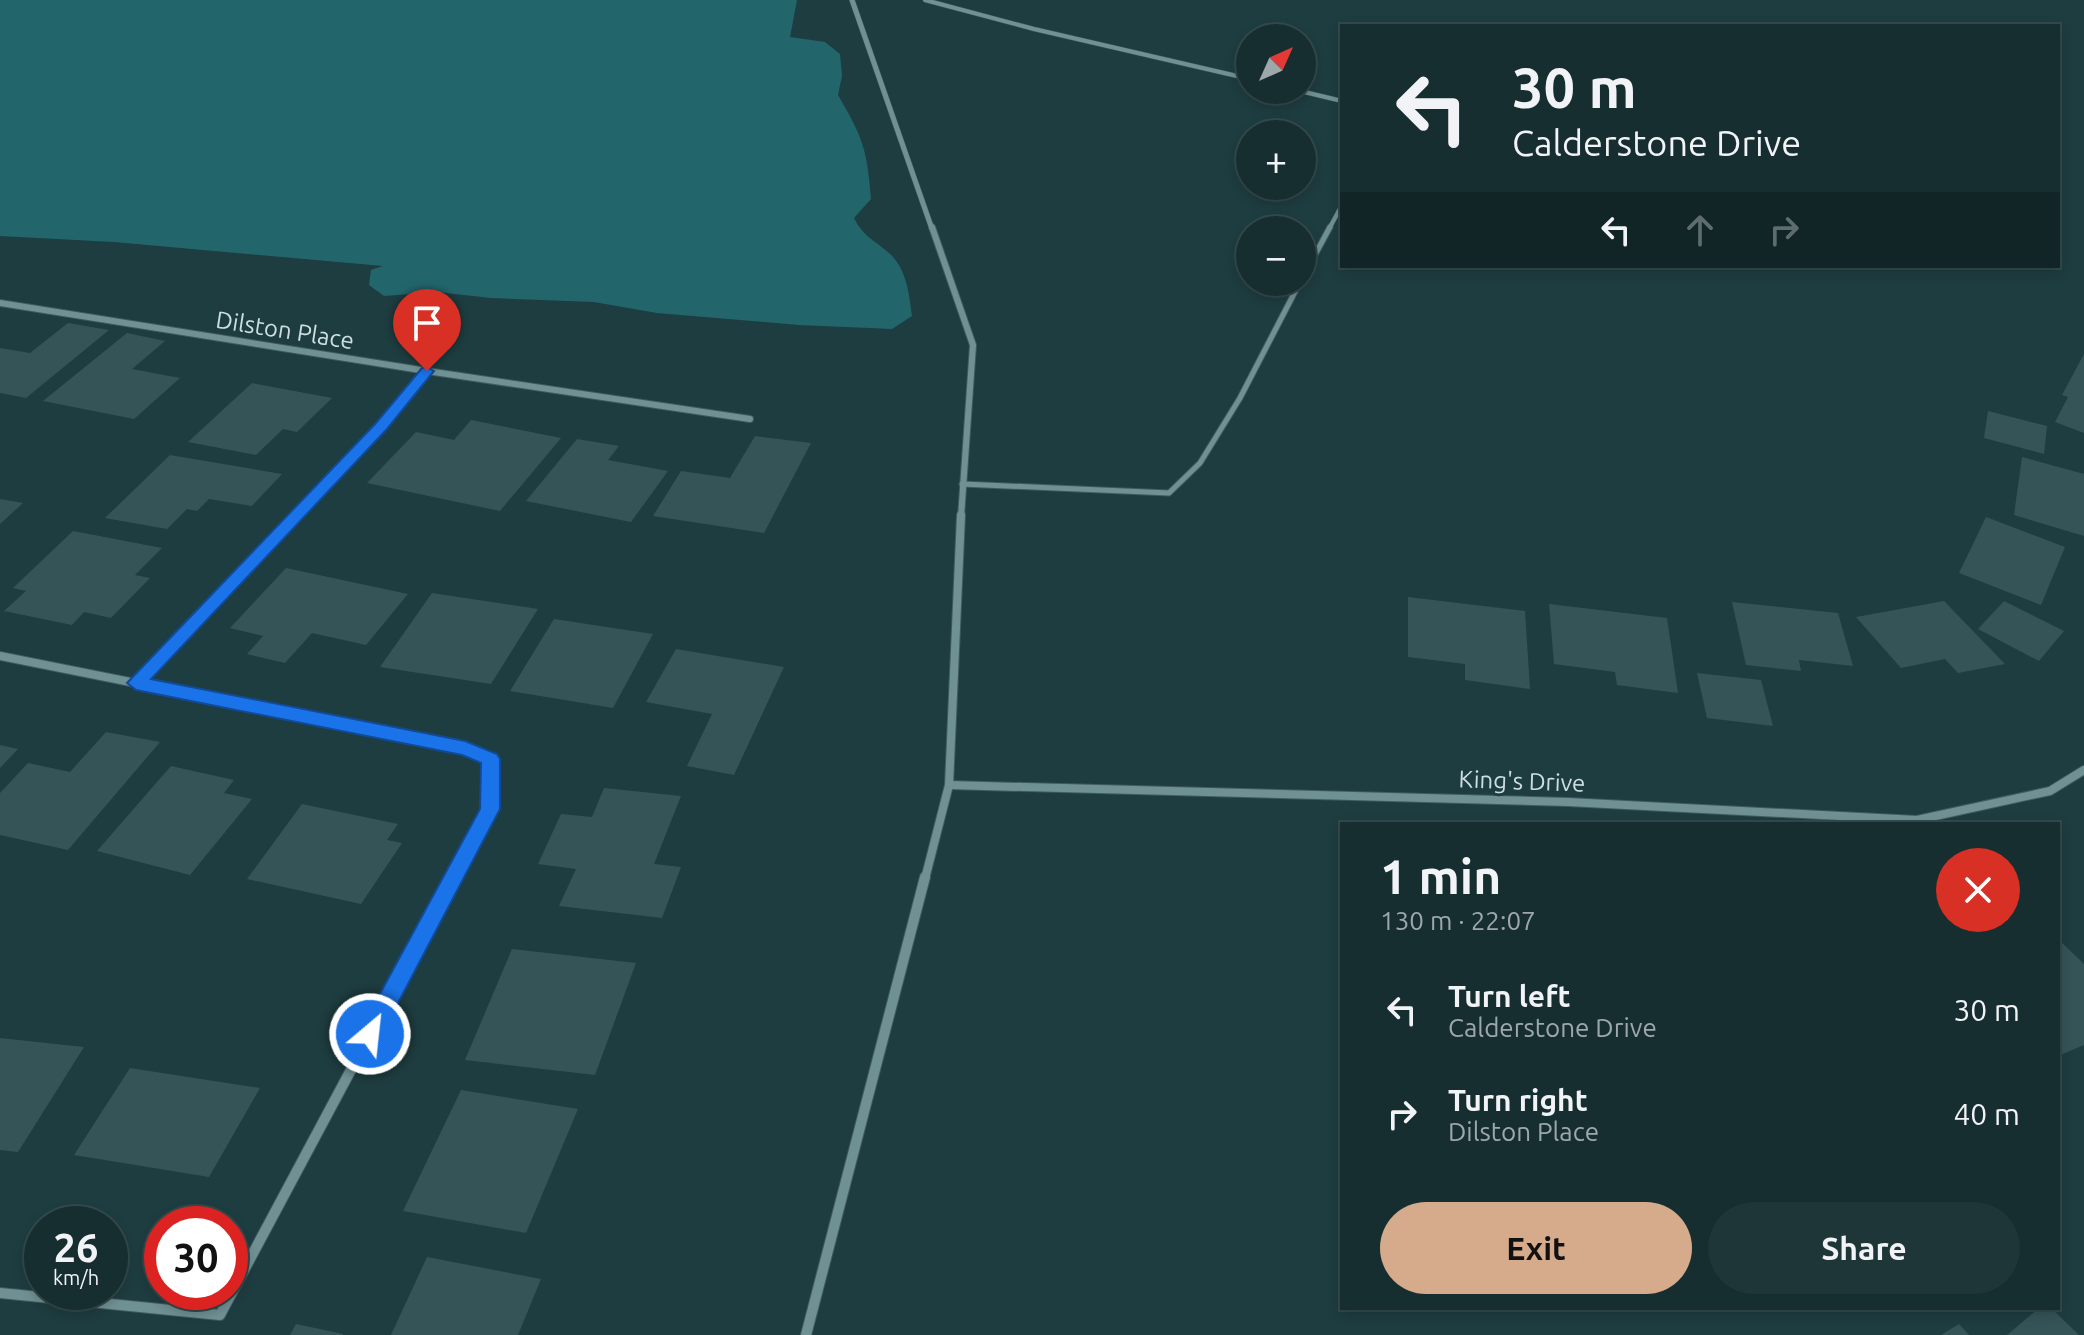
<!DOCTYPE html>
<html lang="en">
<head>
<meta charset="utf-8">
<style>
  body { margin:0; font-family:Ubuntu,sans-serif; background:#1f3638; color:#f1f3f6; height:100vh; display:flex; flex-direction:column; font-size:30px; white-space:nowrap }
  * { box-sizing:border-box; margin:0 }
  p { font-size:26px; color:#9ea8ab }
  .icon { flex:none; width:44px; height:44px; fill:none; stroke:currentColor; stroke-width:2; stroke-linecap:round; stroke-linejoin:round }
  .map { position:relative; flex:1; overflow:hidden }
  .sheet { position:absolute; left:1340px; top:822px; width:720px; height:488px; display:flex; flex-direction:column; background:#162e30; border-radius:0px; box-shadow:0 4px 12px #0003,0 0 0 2px #354a4c }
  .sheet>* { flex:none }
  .top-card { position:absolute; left:1340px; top:24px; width:720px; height:244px; border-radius:0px; box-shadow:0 4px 12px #0003,0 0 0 2px #354a4c; background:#162e30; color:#f1f3f6; overflow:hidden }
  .needle { width:52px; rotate:45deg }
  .fabs { position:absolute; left:1236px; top:24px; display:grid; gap:16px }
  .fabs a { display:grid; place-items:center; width:80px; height:80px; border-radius:50%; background:#162e30; box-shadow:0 4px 12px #0003,0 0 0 2px #354a4c; font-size:40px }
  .speed { position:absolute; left:24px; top:1206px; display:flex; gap:16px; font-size:40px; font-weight:700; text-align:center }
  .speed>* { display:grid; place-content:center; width:104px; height:104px; border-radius:50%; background:#162e30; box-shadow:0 4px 12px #0003,0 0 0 2px #354a4c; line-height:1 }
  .speed small { font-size:20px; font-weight:400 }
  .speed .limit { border:12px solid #d22; background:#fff; color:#111 }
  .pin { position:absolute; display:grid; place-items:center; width:68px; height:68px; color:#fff; margin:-82px -34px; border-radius:50% 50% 50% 0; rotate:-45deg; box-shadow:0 0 8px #0007 }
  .pin .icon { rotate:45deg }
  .me { position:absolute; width:88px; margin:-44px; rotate:28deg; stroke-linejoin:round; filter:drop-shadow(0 0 6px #0008) }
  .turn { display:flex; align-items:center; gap:28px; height:168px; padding:0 40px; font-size:36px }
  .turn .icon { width:104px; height:104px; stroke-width:2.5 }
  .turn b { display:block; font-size:56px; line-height:68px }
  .lanes { display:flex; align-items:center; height:76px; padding:0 40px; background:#0003; justify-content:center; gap:40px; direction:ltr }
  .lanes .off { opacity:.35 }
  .round { display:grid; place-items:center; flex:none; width:84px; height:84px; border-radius:42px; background:#1f3638 }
  .headline { display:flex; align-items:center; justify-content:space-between; height:136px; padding:0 40px }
  h1 { font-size:48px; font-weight:700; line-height:60px }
  .cta { display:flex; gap:16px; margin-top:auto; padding:16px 40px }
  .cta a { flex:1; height:92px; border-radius:48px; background:#d6ab8b; color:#111; font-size:32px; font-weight:700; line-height:92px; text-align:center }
  .cta a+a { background:#1f3638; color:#f1f3f6 }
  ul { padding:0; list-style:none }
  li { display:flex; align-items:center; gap:24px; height:104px; padding:0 40px }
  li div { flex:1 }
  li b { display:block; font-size:30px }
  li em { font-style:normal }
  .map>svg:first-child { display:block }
  .green { fill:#22666c }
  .building { fill:#355457 }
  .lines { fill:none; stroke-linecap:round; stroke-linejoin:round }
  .service-far1-casing { stroke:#405b5e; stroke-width:5 }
  .service-casing { stroke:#405b5e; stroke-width:7 }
  .minor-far3-casing { stroke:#405b5e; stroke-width:6 }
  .minor-far2-casing { stroke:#405b5e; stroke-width:8 }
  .minor-far1-casing { stroke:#405b5e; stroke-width:10 }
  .minor-casing { stroke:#405b5e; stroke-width:12 }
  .service-far1 { stroke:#709194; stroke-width:4 }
  .service { stroke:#709194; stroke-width:5 }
  .minor-far3 { stroke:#709194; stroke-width:5 }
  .minor-far2 { stroke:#709194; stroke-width:6 }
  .minor-far1 { stroke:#709194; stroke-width:8 }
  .minor { stroke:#709194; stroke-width:10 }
  .route { fill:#1a73e8; stroke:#114b97; stroke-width:2 }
  .labels { text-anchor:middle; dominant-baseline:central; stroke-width:6; stroke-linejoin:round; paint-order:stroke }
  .street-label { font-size:24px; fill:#cddee0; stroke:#1e3d40 }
</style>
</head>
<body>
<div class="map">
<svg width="2084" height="1335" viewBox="0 0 2084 1335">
  <rect width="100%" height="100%" fill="#1e3d40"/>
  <path class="green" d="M 0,0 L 797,0 L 790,37 L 825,42 L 840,54 L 842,76 L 838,95 C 863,138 867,149 871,199 L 854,218 C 862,235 875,241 889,253 C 907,269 909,294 912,316 L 892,329 L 799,325 L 657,313 L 594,302 L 491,298 L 437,292 L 384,296 L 369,285 L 371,270 L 383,266 L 114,242 L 0,236 Z"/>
  <g class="building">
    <path d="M 68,323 L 109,330 L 26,398 L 0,393 L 0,348 L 30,353 Z"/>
    <path d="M 127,333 L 165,341 L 132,369 L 180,378 L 134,419 L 43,401 Z"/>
    <path d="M 2084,354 L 2084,433 L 2055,422 L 2068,397 L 2062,395 Z"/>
    <path d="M 252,383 L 332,398 L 297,432 L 283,429 L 256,455 L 188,442 Z"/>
    <path d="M 1988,411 L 2047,426 L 2044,454 L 1984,438 Z"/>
    <path d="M 471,420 L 561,438 L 500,511 L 367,483 L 416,432 L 454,440 Z"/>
    <path d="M 755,436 L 811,443 L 764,533 L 653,516 L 681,471 L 730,478 Z"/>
    <path d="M 577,439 L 619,446 L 608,460 L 668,471 L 631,522 L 526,501 Z"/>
    <path d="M 170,455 L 282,474 L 252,506 L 209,499 L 197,511 L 187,509 L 167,529 L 105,518 Z"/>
    <path d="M 2022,457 L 2084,474 L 2084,536 L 2014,515 Z"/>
    <path d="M 0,499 L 23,503 L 0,524 Z"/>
    <path d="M 1986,517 L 2065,547 L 2041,605 L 1959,573 Z"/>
    <path d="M 73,531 L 162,548 L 135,575 L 150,578 L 111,618 L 84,612 L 72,625 L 4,611 L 26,591 L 13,588 Z"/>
    <path d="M 286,568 L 408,594 L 366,645 L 312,633 L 285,663 L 247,654 L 263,636 L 230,628 Z"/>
    <path d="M 432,593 L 538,609 L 491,684 L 380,667 Z"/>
    <path d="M 1408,597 L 1525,611 L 1530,689 L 1465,680 L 1465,664 L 1408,657 Z"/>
    <path d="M 1944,601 L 2005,664 L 1958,673 L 1945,659 L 1901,668 L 1856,617 Z"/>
    <path d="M 2004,601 L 2064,631 L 2039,661 L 1978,629 Z"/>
    <path d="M 1732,602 L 1838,613 L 1853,666 L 1799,660 L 1801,671 L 1746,665 Z"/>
    <path d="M 1549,604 L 1667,618 L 1678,693 L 1617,685 L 1615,672 L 1554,664 Z"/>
    <path d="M 554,619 L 653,634 L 613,708 L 510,691 Z"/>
    <path d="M 676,649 L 784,667 L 734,775 L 687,766 L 712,714 L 646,702 Z"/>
    <path d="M 1697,673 L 1761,680 L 1773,726 L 1707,718 Z"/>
    <path d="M 106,732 L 160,742 L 68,850 L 0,835 L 0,793 L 28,763 L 70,772 Z"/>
    <path d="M 0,745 L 18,749 L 0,768 Z"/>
    <path d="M 171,766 L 234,780 L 224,793 L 252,799 L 190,875 L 97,851 Z"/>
    <path d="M 604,788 L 681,796 L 654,864 L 681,867 L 662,918 L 559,906 L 576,869 L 538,864 L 561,814 L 592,817 Z"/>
    <path d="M 302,804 L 398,824 L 387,840 L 402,843 L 361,904 L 247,879 Z"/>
    <path d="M 2058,939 L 2084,964 L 2084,1045 L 2058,1056 Z"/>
    <path d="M 512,949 L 636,963 L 595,1075 L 465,1060 Z"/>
    <path d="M 0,1038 L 84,1047 L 18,1152 L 0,1150 Z"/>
    <path d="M 130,1068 L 260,1088 L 209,1177 L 74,1155 Z"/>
    <path d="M 461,1090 L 578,1109 L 526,1233 L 403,1211 Z"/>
    <path d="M 427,1257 L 541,1279 L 518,1335 L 391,1335 Z"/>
    <path d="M 2039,1308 L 2051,1308 L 2079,1335 L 2007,1335 Z"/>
    <path d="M 296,1324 L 343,1334 L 343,1335 L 290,1335 Z"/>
    <path d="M 1959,1324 L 1969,1335 L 1941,1335 Z"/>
  </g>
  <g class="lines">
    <defs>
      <g id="service-far1">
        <path d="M 925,0 L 1034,29 L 1250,79"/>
        <path d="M 1296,90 L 1342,101"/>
        <path d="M 1329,229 L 1342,205"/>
      </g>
      <g id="service">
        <path d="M 1302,279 L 1330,227"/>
        <path d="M 962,484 L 1169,493 L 1200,463 L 1240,398 L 1300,282"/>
      </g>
      <path id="minor-far3" d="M 852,0 L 932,229"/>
      <g id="minor-far2">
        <path d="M 932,227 L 973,345 L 961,517"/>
        <path d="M 0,303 L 427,371 L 382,426 L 295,517"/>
        <path d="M 427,371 L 750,419"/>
      </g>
      <g id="minor-far1">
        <path d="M 0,656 L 465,749 L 491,759 L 490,809 L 453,879"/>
        <path d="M 136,683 L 297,515"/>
        <path d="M 949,785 L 1568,802 L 1917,820 L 2050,791 L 2084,770"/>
        <path d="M 925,879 L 949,785 L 961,515"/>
      </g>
      <g id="minor">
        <path d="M 0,1293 L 220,1315 L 454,877"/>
        <path d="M 806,1335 L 925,877"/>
      </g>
    </defs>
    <use href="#service-far1" class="service-far1-casing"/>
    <use href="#service" class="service-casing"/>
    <use href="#minor-far3" class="minor-far3-casing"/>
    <use href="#minor-far2" class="minor-far2-casing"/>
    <use href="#minor-far1" class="minor-far1-casing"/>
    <use href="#minor" class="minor-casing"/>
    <use href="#service-far1" class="service-far1"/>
    <use href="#service" class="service"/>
    <use href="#minor-far3" class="minor-far3"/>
    <use href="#minor-far2" class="minor-far2"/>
    <use href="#minor-far1" class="minor-far1"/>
    <use href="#minor" class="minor"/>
  </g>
  <path class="route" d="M 427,367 L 434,371 L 387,429 L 151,679 L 465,741 L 497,754 L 500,759 L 500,809 L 378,1041 L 370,1044 L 362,1041 L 359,1034 L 362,1027 L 480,809 L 481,763 L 462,755 L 136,690 L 127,683 L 376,423 L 422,368 Z"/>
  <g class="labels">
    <g class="street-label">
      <text transform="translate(285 330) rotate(9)">Dilston Place</text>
      <text transform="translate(1522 781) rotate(2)">King's Drive</text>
    </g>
  </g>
</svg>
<div class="fabs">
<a><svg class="needle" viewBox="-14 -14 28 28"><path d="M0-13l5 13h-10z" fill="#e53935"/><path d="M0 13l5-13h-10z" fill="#9ea8ab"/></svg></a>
<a>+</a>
<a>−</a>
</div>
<div class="speed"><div>26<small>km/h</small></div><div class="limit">30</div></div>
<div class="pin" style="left:427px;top:371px;background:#d93025"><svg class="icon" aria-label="arrive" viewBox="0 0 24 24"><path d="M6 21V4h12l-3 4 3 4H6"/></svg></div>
<svg class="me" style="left:370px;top:1034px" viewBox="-20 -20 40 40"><circle r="17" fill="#1a73e8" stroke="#fff" stroke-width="3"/><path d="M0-11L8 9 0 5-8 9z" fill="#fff"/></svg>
<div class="top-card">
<div class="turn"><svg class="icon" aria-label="left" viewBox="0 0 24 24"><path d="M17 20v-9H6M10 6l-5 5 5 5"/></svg><div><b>30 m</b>Calderstone Drive</div></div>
<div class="lanes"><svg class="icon" aria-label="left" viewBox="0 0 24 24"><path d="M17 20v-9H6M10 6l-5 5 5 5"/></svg><svg class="icon off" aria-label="ahead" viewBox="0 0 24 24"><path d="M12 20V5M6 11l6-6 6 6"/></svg><svg class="icon off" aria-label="right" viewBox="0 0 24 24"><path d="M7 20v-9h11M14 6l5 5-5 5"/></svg></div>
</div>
<section class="sheet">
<div class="headline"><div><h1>1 min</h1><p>130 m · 22:07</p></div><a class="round" style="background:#d93025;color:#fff"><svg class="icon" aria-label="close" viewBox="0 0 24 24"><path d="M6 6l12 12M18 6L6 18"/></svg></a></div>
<ul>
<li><svg class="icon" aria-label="left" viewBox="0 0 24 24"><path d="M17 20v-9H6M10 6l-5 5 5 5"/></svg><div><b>Turn left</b><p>Calderstone Drive</p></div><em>30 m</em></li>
<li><svg class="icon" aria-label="right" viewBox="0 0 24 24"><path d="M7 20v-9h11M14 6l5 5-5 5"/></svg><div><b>Turn right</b><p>Dilston Place</p></div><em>40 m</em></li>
</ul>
<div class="cta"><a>Exit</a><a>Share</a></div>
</section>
</div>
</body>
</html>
